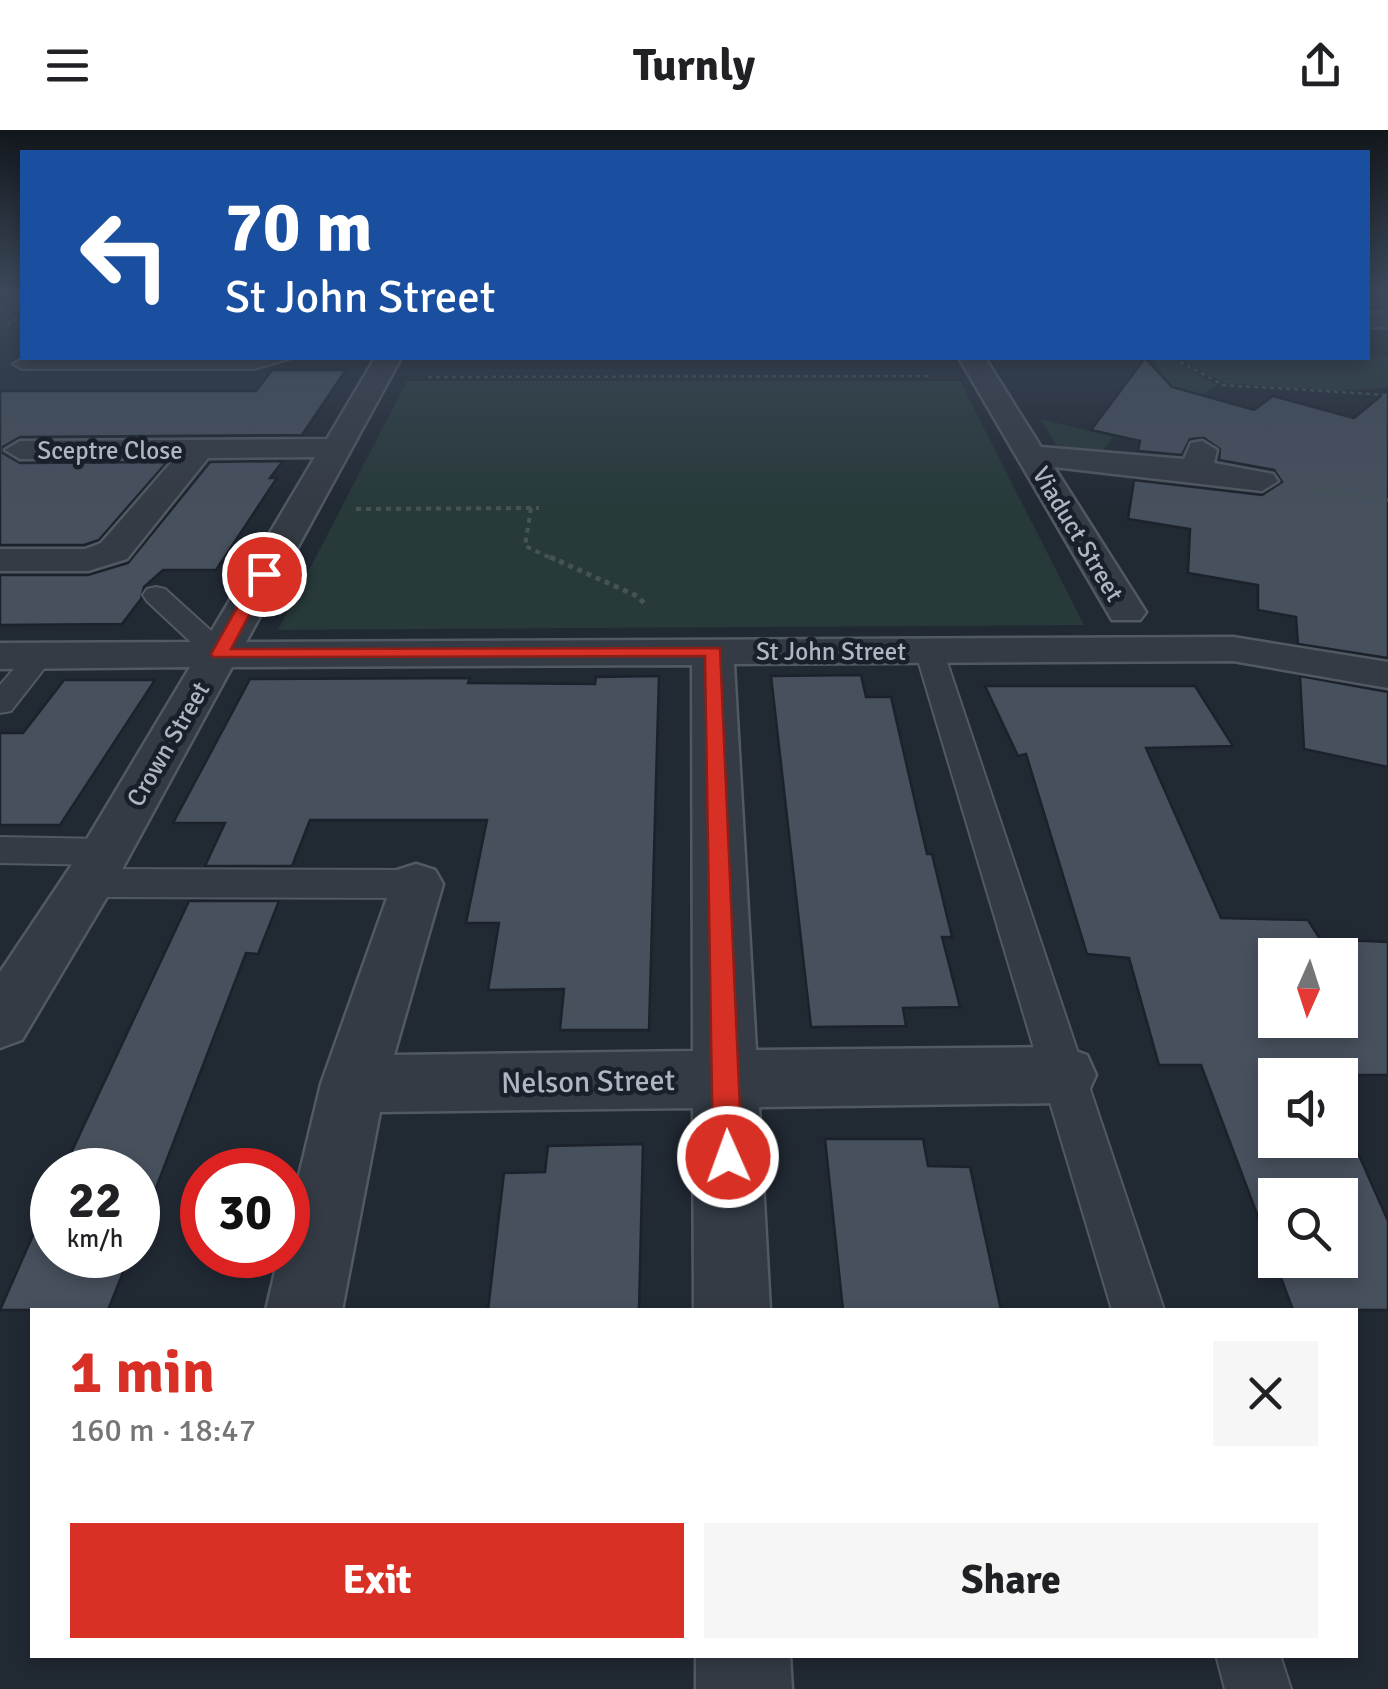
<!DOCTYPE html>
<html lang="en">
<head>
<meta charset="utf-8">
<style>
  body { margin:0; font-family:Signika,sans-serif; background:#f6f6f6; color:#202124; height:100vh; display:flex; flex-direction:column; font-size:38px; white-space:nowrap }
  * { box-sizing:border-box; margin:0 }
  p { font-size:32px; color:#757577 }
  .icon { flex:none; width:55px; height:55px; fill:none; stroke:currentColor; stroke-width:2; stroke-linecap:round; stroke-linejoin:round }
  .map { position:relative; flex:1; overflow:hidden }
  .details { position:absolute; left:30px; top:1178px; width:1328px; height:350px; display:flex; flex-direction:column; background:#fff; border-radius:0px; box-shadow:0 5px 15px #0003 }
  .details>* { flex:none }
  .banner { position:absolute; left:20px; top:20px; width:1350px; height:210px; border-radius:0px; box-shadow:0 5px 15px #0003; background:#1a4fa0; color:#fff; overflow:hidden }
  .needle { width:65px; rotate:183deg }
  .tools { position:absolute; left:1258px; top:808px; display:grid; gap:20px }
  .tools a { display:grid; place-items:center; width:100px; height:100px; border-radius:0px; background:#fff; box-shadow:0 5px 15px #0003; font-size:50px }
  .speed { position:absolute; left:30px; top:1018px; display:flex; gap:20px; font-size:50px; font-weight:700; text-align:center }
  .speed>* { display:grid; place-content:center; width:130px; height:130px; border-radius:50%; background:#fff; box-shadow:0 5px 15px #0003; line-height:1 }
  .speed small { font-size:25px; font-weight:400 }
  .speed .limit { border:15px solid #d22; background:#fff; color:#111 }
  .pin { position:absolute; display:grid; place-items:center; width:85px; height:85px; color:#fff; margin:-42px; border:5px solid #fff; border-radius:50%; box-shadow:0 2px 10px #0007 }
  .me { position:absolute; width:110px; margin:-55px; rotate:358deg; stroke-linejoin:round; filter:drop-shadow(0 0 8px #0008) }
  .turn { display:flex; align-items:center; gap:35px; height:210px; padding:0 40px; font-size:45px }
  .turn .icon { width:130px; height:130px; stroke-width:2.5 }
  .turn b { display:block; font-size:70px; line-height:85px }
  .round { display:grid; place-items:center; flex:none; width:105px; height:105px; border-radius:0px; background:#f6f6f6 }
  .overview { display:flex; align-items:center; justify-content:space-between; height:170px; padding:0 40px }
  h1 { font-size:60px; font-weight:700; line-height:75px; color:#d93025 }
  .button { display:flex; gap:20px; margin-top:auto; padding:20px 40px }
  .button a { flex:1; height:115px; border-radius:0px; background:#d93025; color:#fff; font-size:40px; font-weight:700; line-height:115px; text-align:center }
  .button a+a { background:#f6f6f6; color:#202124 }
  header { display:flex; justify-content:space-between; align-items:center; height:130px; padding:0 40px; background:#fff; font-size:45px; font-weight:700 }
  .map>svg:first-child { display:block }
  .green { fill:#273939 }
  .building { fill:#47505d; stroke:#1c222b; stroke-width:2.5; fill-rule:evenodd }
  .lines { fill:none; stroke-linecap:round; stroke-linejoin:round }
  .service-casing { stroke:#515962; stroke-width:4 }
  .minor-casing { stroke:#515962; stroke-width:5 }
  .path-far2 { stroke:#445456; stroke-width:2.5; stroke-dasharray:4 4; stroke-linecap:butt }
  .path-far1 { stroke:#445456; stroke-width:4; stroke-dasharray:5 5; stroke-linecap:butt }
  .path { stroke:#445456; stroke-width:5; stroke-dasharray:5 5; stroke-linecap:butt }
  .service { fill:#343b44; fill-rule:evenodd }
  .minor { fill:#343b44; fill-rule:evenodd }
  .route { fill:#d93025; stroke:#8d1f18; stroke-width:2.5 }
  .labels { text-anchor:middle; dominant-baseline:central; stroke-width:9; stroke-linejoin:round; paint-order:stroke }
  .far-street-label { font-size:25px; fill:#aeb6c1; stroke:#1a2029 }
  .street-label { font-size:30px; fill:#aeb6c1; stroke:#1a2029 }
</style>
</head>
<body>
<header><svg class="icon" aria-label="menu" viewBox="0 0 24 24"><path d="M4 6h16M4 12h16M4 18h16"/></svg>Turnly<svg class="icon" aria-label="share" viewBox="0 0 24 24"><path d="M12 15V3M7 8l5-5 5 5M5 13v7h14v-7"/></svg></header>
<div class="map">
<svg width="1388" height="1559" viewBox="0 0 1388 1559">
  <rect width="100%" height="100%" fill="#212933"/>
  <g class="green">
    <path d="M 1368,223 L 1388,226 L 1388,258 L 1332,261 L 1224,253 L 1179,228 L 1368,228 Z"/>
    <path d="M 1151,228 L 1170,228 L 1217,255 L 1203,264 L 1172,256 Z"/>
    <path d="M 407,251 L 960,251 L 1084,495 L 278,500 Z"/>
    <path d="M 1041,289 L 1113,307 L 1103,321 L 1057,316 Z"/>
  </g>
  <g class="building">
    <path d="M 1145,228 L 1172,257 L 1254,280 L 1273,266 L 1354,288 L 1388,260 L 1388,528 L 1298,514 L 1296,487 L 1258,480 L 1258,455 L 1188,443 L 1190,399 L 1128,389 L 1134,350 L 1262,365 L 1282,352 L 1274,340 L 1219,330 L 1220,319 L 1204,308 L 1190,309 L 1182,325 L 1138,321 L 1140,311 L 1091,300 Z"/>
    <path d="M 272,240 L 346,240 L 302,305 L 20,307 L 3,317 L 3,323 L 20,333 L 167,332 L 99,410 L 84,415 L 0,415 L 0,261 L 256,261 Z"/>
    <path d="M 283,331 L 270,348 L 277,348 L 216,440 L 163,440 L 144,457 L 141,469 L 122,494 L 0,495 L 0,445 L 88,445 L 128,433 L 210,332 Z"/>
    <path d="M 861,545 L 866,567 L 891,567 L 927,724 L 932,724 L 952,807 L 942,807 L 960,877 L 903,878 L 906,896 L 811,897 L 771,546 Z"/>
    <path d="M 659,546 L 649,900 L 560,900 L 564,859 L 488,860 L 499,793 L 466,793 L 487,690 L 310,690 L 292,736 L 205,736 L 225,693 L 173,693 L 250,549 L 470,548 L 468,553 L 595,554 L 596,547 Z"/>
    <path d="M 1300,546 L 1388,562 L 1388,637 L 1304,619 Z"/>
    <path d="M 64,550 L 155,550 L 60,695 L 0,695 L 0,603 L 23,603 Z"/>
    <path d="M 985,556 L 1195,556 L 1233,616 L 1146,618 L 1221,788 L 1308,790 L 1320,809 L 1388,812 L 1388,945 L 1275,945 L 1275,1010 L 1340,1010 L 1340,982 L 1388,1091 L 1388,1180 L 1293,1180 L 1201,935 L 1159,935 L 1129,828 L 1087,824 L 1026,624 L 1018,626 ZM 1275,825 L 1340,825 L 1340,890 L 1275,890 ZM 1275,1065 L 1340,1065 L 1340,1130 L 1275,1130 Z"/>
    <path d="M 189,771 L 279,771 L 258,824 L 246,823 L 138,1105 L 138,1040 L 63,1040 Z"/>
    <path d="M 825,1009 L 923,1009 L 928,1036 L 970,1037 L 1001,1180 L 843,1180 Z"/>
    <path d="M 643,1014 L 639,1180 L 488,1180 L 504,1043 L 545,1042 L 548,1016 Z"/>
    <path d="M 52,1062 L 52,1125 L 130,1125 L 108,1180 L 0,1180 Z"/>
  </g>
  <g class="lines">
    <defs>
      <g id="service">
        <path d="M 292,228 L 254,239 L 22,239 L 13,234 L 22,229 Z"/>
        <path d="M 156,457 L 165,459 L 230,518 L 234,524 L 230,530 L 210,530 L 147,471 L 143,465 L 147,459 Z"/>
        <path d="M 929,512 L 943,520 L 1164,1180 L 1112,1180 L 915,520 Z"/>
        <path d="M 40,517 L 54,526 L 11,581 L 0,583 L 0,555 L 30,520 Z"/>
        <path d="M 0,707 L 105,709 L 118,713 L 123,722 L 118,731 L 105,735 L 0,733 Z"/>
        <path d="M 88,739 L 416,740 L 429,744 L 434,754 L 429,764 L 416,768 L 88,767 L 75,763 L 70,753 L 75,743 Z"/>
        <path d="M 1216,1525 L 1280,1525 L 1291,1559 L 1225,1559 Z"/>
      </g>
      <g id="minor">
        <rect x="1368" y="183" width="20" height="14"/>
        <path d="M 375,228 L 401,228 L 246,512 L 1233,507 L 1388,532 L 1388,558 L 1233,531 L 734,534 L 756,920 L 1064,917 L 1087,925 L 1096,945 L 1087,965 L 1064,973 L 759,977 L 770,1180 L 694,1180 L 693,978 L 380,982 L 342,1180 L 266,1180 L 279,1125 L 288,1125 L 288,1091 L 321,954 L 397,740 L 416,734 L 435,740 L 443,754 L 394,925 L 693,921 L 692,535 L 232,537 L 107,767 L 22,910 L 0,918 L 0,842 L 69,739 L 190,537 L 0,539 L 0,513 L 205,512 L 315,327 L 208,328 L 127,429 L 88,441 L 0,441 L 0,419 L 85,419 L 101,413 L 175,328 L 20,329 L 5,320 L 20,311 L 327,309 Z"/>
        <path d="M 959,228 L 985,228 L 1041,317 L 1184,329 L 1191,313 L 1202,311 L 1217,320 L 1214,333 L 1273,344 L 1278,351 L 1262,361 L 1054,337 L 1146,482 L 1140,490 L 1112,490 Z"/>
        <path d="M 696,1525 L 790,1525 L 792,1559 L 696,1559 Z"/>
      </g>
    </defs>
    <use href="#service" class="service-casing"/>
    <use href="#minor" class="minor-casing"/>
    <g class="path-far2">
      <path d="M 0,178 L 22,177"/>
      <path d="M 7,195 L 22,185"/>
      <path d="M 1173,228 L 1223,255 L 1388,265"/>
      <path d="M 428,247 L 930,246"/>
    </g>
    <g class="path-far1">
      <path d="M 1308,358 L 1388,370"/>
      <path d="M 531,378 L 525,416 L 555,430"/>
      <path d="M 356,379 L 539,378"/>
    </g>
    <path class="path" d="M 550,427 L 637,466 L 646,475"/>
    <use href="#service" class="service"/>
    <use href="#minor" class="minor"/>
  </g>
  <linearGradient id="sky" x2="0" y2="1"><stop stop-color="#12171c"/><stop offset="0.43" stop-color="#3d495b"/><stop offset="1" stop-color="#3d495b" stop-opacity="0"/></linearGradient>
  <rect width="1388" height="380" fill="url(#sky)"/>
  <path class="route" d="M 264,439 L 271,444 L 231,519 L 720,518 L 742,1027 L 737,1036 L 728,1040 L 718,1036 L 713,1027 L 705,526 L 213,527 L 211,524 L 256,444 Z"/>
  <g class="labels">
    <g class="far-street-label">
      <text x="110" y="320">Sceptre Close</text>
      <text transform="translate(1078 404) rotate(59)">Viaduct Street</text>
      <text x="831" y="521">St John Street</text>
      <text transform="translate(168 614) rotate(-60)">Crown Street</text>
    </g>
    <g class="street-label">
      <text transform="translate(588 952) rotate(-1)">Nelson Street</text>
    </g>
  </g>
</svg>
<div class="tools">
<a><svg class="needle" viewBox="-14 -14 28 28"><path d="M0-13l5 13h-10z" fill="#e53935"/><path d="M0 13l5-13h-10z" fill="#757577"/></svg></a>
<a><svg class="icon" aria-label="sound" viewBox="0 0 24 24"><path d="M4 9h4l5-4v14l-5-4H4zM17 9q2 3 0 6"/></svg></a>
<a><svg class="icon" aria-label="search" viewBox="0 0 24 24"><circle cx="10" cy="10" r="6"/><path d="M15 15l6 6"/></svg></a>
</div>
<div class="speed"><div>22<small>km/h</small></div><div class="limit">30</div></div>
<div class="pin" style="left:264px;top:444px;background:#d93025"><svg class="icon" aria-label="arrive" viewBox="0 0 24 24"><path d="M6 21V4h12l-3 4 3 4H6"/></svg></div>
<svg class="me" style="left:728px;top:1027px" viewBox="-20 -20 40 40"><circle r="17" fill="#d93025" stroke="#fff" stroke-width="3"/><path d="M0-11L8 9 0 5-8 9z" fill="#fff"/></svg>
<div class="banner">
<div class="turn"><svg class="icon" aria-label="left" viewBox="0 0 24 24"><path d="M17 20v-9H6M10 6l-5 5 5 5"/></svg><div><b>70 m</b>St John Street</div></div>
</div>
<section class="details">
<div class="overview"><div><h1>1 min</h1><p>160 m · 18:47</p></div><a class="round"><svg class="icon" aria-label="close" viewBox="0 0 24 24"><path d="M6 6l12 12M18 6L6 18"/></svg></a></div>
<div class="button"><a>Exit</a><a>Share</a></div>
</section>
</div>
</body>
</html>
